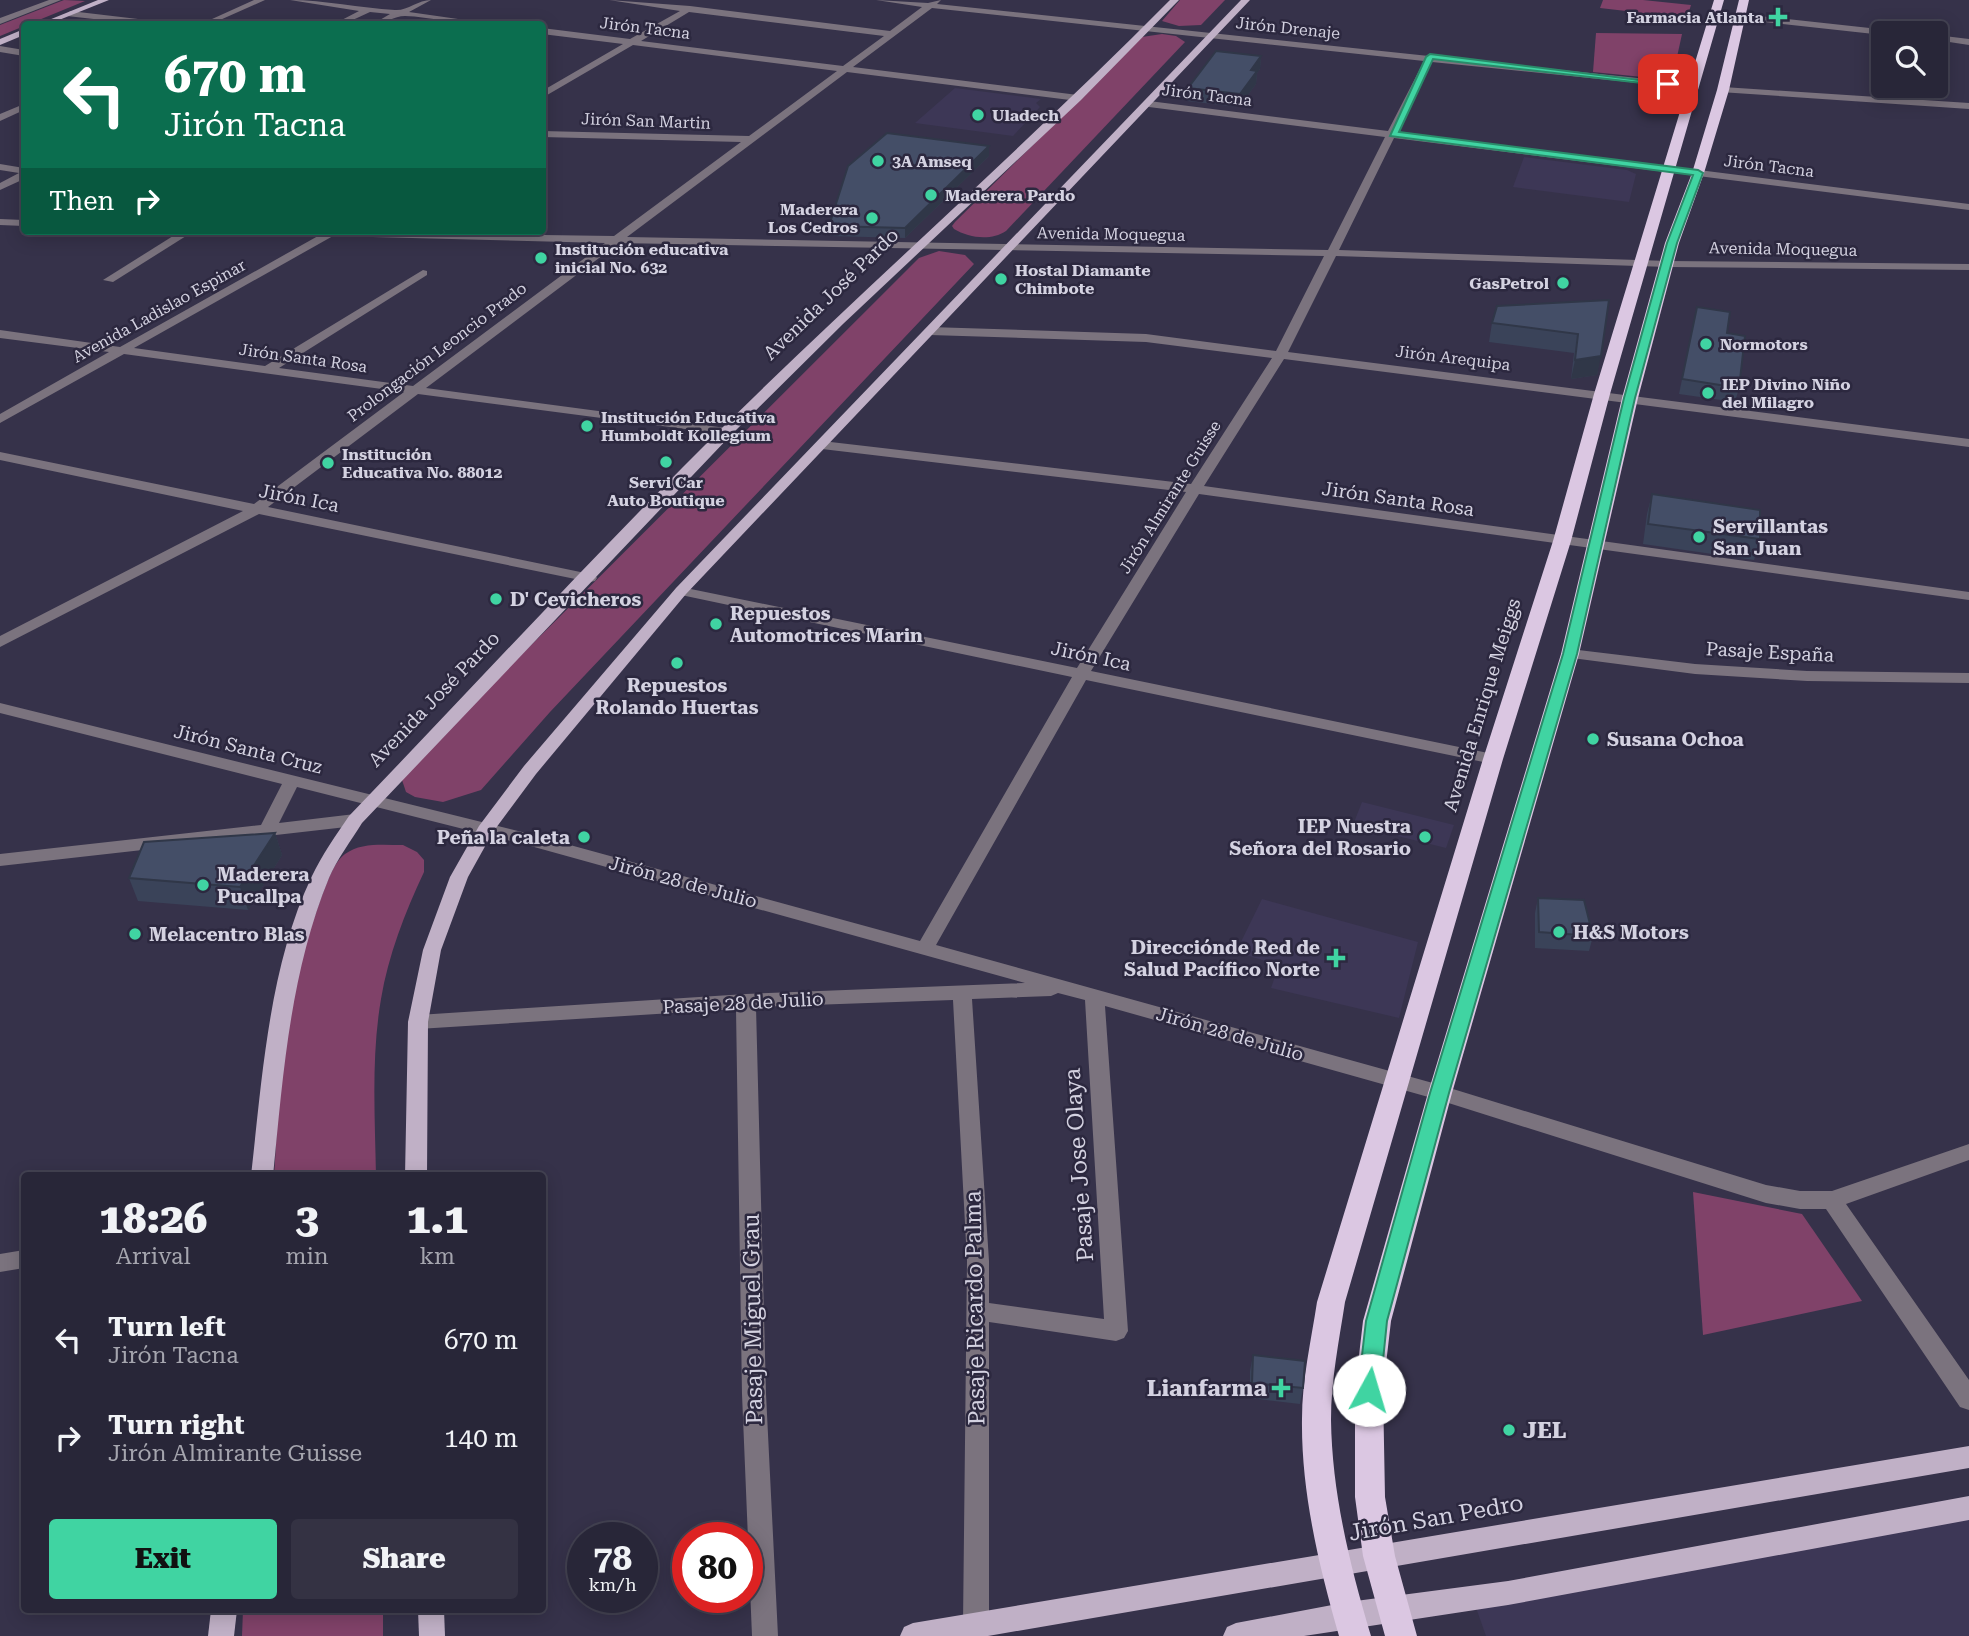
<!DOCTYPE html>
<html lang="en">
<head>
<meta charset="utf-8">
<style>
  body { margin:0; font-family:"Roboto Serif",serif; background:#343243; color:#f1f3f6; height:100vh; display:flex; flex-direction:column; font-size:26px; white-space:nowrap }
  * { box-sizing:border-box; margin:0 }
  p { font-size:23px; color:#a5a5ae }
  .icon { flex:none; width:38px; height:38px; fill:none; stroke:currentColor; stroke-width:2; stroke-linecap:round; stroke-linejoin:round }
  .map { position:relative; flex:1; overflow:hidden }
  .panel { position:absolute; left:21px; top:1172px; width:525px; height:441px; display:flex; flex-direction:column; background:#282638; border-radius:7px; box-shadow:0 4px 18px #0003,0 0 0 2px #444353 }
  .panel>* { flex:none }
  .top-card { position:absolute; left:21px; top:21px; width:525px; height:214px; border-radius:7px; box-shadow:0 4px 18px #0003,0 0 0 2px #444353; background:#0b6e4f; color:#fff; overflow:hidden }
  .controls { position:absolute; left:1871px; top:21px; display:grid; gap:14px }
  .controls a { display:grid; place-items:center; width:77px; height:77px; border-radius:7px; background:#282638; box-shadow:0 4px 18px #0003,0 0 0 2px #444353; font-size:35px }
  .speed { position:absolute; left:567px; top:1522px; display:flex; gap:14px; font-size:35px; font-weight:700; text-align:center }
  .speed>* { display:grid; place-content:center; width:91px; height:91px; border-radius:50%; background:#282638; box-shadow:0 4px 18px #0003,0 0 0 2px #444353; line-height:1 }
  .speed small { font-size:18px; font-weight:400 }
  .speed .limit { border:10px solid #d22; background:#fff; color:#111 }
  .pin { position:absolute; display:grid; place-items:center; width:60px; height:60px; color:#fff; margin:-30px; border-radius:14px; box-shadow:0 4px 10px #0006 }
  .me { position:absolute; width:77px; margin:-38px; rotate:6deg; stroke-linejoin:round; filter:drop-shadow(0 0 5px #0008) }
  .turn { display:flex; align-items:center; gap:24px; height:147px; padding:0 28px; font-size:32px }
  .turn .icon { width:91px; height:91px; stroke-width:2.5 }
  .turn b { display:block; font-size:49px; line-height:60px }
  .then { display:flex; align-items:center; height:66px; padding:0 28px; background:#0003; gap:14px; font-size:26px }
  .eta { display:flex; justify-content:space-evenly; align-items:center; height:119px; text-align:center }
  .eta b { font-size:42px; font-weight:800; line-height:49px }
  .cta { display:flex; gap:14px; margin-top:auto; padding:14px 28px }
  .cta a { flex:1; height:80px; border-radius:7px; background:#40d4a2; color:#111; font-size:28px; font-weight:800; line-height:80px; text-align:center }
  .cta a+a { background:#343243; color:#f1f3f6 }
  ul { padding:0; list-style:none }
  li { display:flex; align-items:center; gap:21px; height:98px; padding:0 28px }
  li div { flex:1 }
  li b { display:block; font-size:26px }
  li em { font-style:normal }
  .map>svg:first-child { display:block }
  .built { fill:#3d3756 }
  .green { fill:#804269 }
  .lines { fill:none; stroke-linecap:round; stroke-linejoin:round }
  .minor { fill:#7b737e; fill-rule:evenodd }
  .major { fill:#c0b0c6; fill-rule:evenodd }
  .highway { fill:#dbc7e2; fill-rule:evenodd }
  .wall { fill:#3a4359 }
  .shaded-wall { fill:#303748 }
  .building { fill:#444e67; stroke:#303748; stroke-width:2 }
  .route { fill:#40d4a2; stroke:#2a8a69; stroke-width:2 }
  .poi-dot { fill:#40d4a2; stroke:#2c283f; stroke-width:2.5 }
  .labels { text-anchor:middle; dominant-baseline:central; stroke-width:5; stroke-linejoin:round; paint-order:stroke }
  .far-poi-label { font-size:16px; font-weight:bold; fill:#d4d2e1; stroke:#2c283f; text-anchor:start }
  .far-street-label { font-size:16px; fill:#d4d2e1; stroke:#2c283f }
  .street-label { font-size:19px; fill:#d4d2e1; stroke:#2c283f }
  .poi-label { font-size:19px; font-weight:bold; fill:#d4d2e1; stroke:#2c283f; text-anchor:start }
  .near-street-label { font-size:23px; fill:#d4d2e1; stroke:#2c283f }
  .near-poi-label { font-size:23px; font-weight:bold; fill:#d4d2e1; stroke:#2c283f; text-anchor:end }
</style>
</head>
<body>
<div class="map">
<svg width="1969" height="1636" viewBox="0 0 1969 1636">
  <rect width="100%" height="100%" fill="#36324a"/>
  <g class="built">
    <path d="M 955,88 L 1041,99 L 1036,103 L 1040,107 L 1013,136 L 915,123 Z"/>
    <path d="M 1524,157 L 1627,170 L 1636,174 L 1629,202 L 1513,187 Z"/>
    <path d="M 1362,802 L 1454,825 L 1446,848 L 1353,825 Z"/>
    <path d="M 1262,899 L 1418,942 L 1399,1018 L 1271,988 L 1279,965 L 1236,952 Z"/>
    <path d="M 1969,1516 L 1969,1636 L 1486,1636 L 1474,1602 Z"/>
  </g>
  <g class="green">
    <path d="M 64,0 L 85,1 L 0,36 L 0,25 Z"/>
    <path d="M 1180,0 L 1225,0 L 1201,25 L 1179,26 L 1162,21 Z"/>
    <path d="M 1603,0 L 1643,0 L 1691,5 L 1687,18 L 1600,8 Z"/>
    <path d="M 1596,33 L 1682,34 L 1672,80 L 1593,72 Z"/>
    <path d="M 1162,34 L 1176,36 L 1185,42 L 1006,231 C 991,241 969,238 954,229 L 952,226 L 955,222 L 1142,37 Z"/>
    <path d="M 939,251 L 965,255 L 974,264 L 550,712 L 481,790 L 443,802 L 415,797 L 406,792 L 401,777 L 409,767 L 919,258 Z"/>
    <path d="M 403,845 L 417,852 L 424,860 L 424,872 C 405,912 388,956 381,999 C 371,1057 375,1118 376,1176 L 274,1176 C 278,1127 277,1074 286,1026 C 294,983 305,942 320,901 C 326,886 332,864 345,854 C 361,842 384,845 403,845 Z"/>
    <path d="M 1693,1192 L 1802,1214 L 1862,1301 L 1703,1335 Z"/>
    <path d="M 243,1610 L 383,1610 L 383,1636 L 242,1636 Z"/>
  </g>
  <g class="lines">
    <g class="minor">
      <path d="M 49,0 L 61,0 L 0,24 L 0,18 Z"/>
      <path d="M 254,0 L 265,0 L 211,24 L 201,24 Z"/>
      <path d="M 290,0 C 325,0 359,8 395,10 C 407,11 418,0 431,0 L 409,12 L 493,24 C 464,27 434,17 405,16 C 394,16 385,24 373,24 L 390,14 L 370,12 L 344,24 L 334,24 L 359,11 Z"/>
      <path d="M 609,0 L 690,6 L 890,31 L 922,7 L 876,0 L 928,3 L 941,0 L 937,4 L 1694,84 L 1697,85 L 1697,89 L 1432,62 L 1397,132 L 1969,204 L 1969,210 L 1394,138 L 1339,250 L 1668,261 L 1969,264 L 1969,270 L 1668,267 L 1336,256 L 1288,352 L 1969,439 L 1969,447 L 1284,359 L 1204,486 L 1969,592 L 1969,600 L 1199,494 L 1091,671 L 1493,754 L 1501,759 L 1493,764 L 1086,680 L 936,945 L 1440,1085 L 1766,1185 L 1800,1191 L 1832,1191 L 1969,1144 L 1969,1160 L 1846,1204 L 1969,1380 L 1969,1410 L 1960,1407 L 1826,1209 L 1800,1209 L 1766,1203 L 1439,1100 L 1105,1006 L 1128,1331 L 1124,1338 L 1116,1341 L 989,1322 L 989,1624 L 985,1633 L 978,1636 L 967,1633 L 963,1624 L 967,1261 L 953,1000 L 756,1007 L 766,1394 L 778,1636 L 752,1636 L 742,1394 L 736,1009 L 418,1029 L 411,1027 L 408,1022 L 411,1017 L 418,1015 L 746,994 L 1025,983 L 527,845 L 297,787 L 279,823 L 355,814 L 364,820 L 355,826 L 0,866 L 0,854 L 261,825 L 282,784 L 0,713 L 0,703 L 530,834 L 920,941 L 1072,677 L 681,595 L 674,591 L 681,587 L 1077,668 L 1186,492 L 822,449 L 815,445 L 822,441 L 1191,484 L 1272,358 L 1146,342 L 930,335 L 924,331 L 930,327 L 1146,334 L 1276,351 L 1324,256 L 619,243 L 426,388 L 726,428 L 731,429 L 731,435 L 418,394 L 268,507 L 590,574 L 595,575 L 597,578 L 595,581 L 590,582 L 259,514 L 0,647 L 0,636 L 243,511 L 0,460 L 0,452 L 254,504 L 404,392 L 124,354 L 0,423 L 0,414 L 109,352 L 0,338 L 0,330 L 120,347 L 318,236 L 252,234 L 247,231 L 614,236 L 741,142 L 542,137 L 542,131 L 749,136 L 837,71 L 633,45 L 542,98 L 542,91 L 623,44 L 542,34 L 542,28 L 630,39 L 680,11 ZM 932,8 L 1424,61 L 1388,131 L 1149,101 L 1144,104 L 1149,107 L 1385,137 L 1328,250 L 627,237 L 847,72 L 1078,101 L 1083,98 L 1078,95 L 853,67 ZM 689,12 L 884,36 L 843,66 L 641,41 ZM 333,236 L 605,243 L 413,386 L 279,368 L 427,275 L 427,271 L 423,270 L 265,366 L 134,348 ZM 1058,993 L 1085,1000 L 1104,1319 L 989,1303 L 989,1261 L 972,999 L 1051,996 Z"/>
      <path d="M 70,11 L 155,21 L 159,24 L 138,24 L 67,16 Z"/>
      <path d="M 1740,14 L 1888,30 L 1892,33 L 1883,35 L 1737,19 Z"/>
      <path d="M 1936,35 L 1969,39 L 1969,45 L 1936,40 Z"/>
      <path d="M 0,46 L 24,50 L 24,56 L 0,52 Z"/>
      <path d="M 1723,87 L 1969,103 L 1969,109 L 1720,92 L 1718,90 Z"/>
      <path d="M 24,104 L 24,110 L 0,121 L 0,114 Z"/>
      <path d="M 0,164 L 24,168 L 24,179 L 0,190 L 0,183 L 19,173 L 0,170 Z"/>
      <path d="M 0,219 L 24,220 L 24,226 L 0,225 Z"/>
      <path d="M 181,231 L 194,231 L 113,282 L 103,280 Z"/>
      <path d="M 1570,649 L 1695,664 L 1807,671 L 1969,673 L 1969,683 L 1807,681 L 1695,674 L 1564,657 L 1562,654 L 1564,651 Z"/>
      <path d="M 24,1250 L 24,1268 L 0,1272 L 0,1254 Z"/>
    </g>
    <g class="major">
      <path d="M 98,0 L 109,0 L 49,24 L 39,24 Z"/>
      <path d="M 1170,0 L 1179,0 L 1081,100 L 843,324 L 731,435 L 362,823 C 351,841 337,859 329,878 C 290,973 283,1075 273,1176 L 251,1176 C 262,1079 269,965 312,876 C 322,855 336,835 349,816 C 474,686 596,553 724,426 C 871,282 1025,146 1170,0 Z"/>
      <path d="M 1241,0 L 1250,0 L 686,594 L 536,774 L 493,832 L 468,877 L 441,950 L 428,1022 L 427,1176 L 405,1176 L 408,1022 L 423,950 L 450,877 L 479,826 L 524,766 L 676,588 Z"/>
      <path d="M 24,29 L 24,35 L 0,45 L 0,39 Z"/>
      <path d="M 1969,1446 L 1969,1468 L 988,1636 L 900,1636 L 904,1627 L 913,1623 Z"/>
      <path d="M 1969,1496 L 1969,1520 L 1508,1605 L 1304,1636 L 1223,1636 L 1227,1627 L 1236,1623 L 1348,1602 L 1508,1581 Z"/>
      <path d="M 211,1610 L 237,1610 L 234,1636 L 208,1636 Z"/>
      <path d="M 418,1610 L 444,1610 L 445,1636 L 419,1636 Z"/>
    </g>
    <g class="highway">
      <path d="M 1714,0 L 1724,0 L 1610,394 L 1571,541 L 1503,759 L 1345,1302 C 1339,1341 1331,1380 1331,1420 C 1332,1493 1350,1566 1371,1636 L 1339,1636 C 1319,1566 1301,1492 1302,1419 C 1302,1380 1311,1341 1317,1302 L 1483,759 L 1553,541 L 1594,394 Z"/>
      <path d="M 1739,0 L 1749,0 L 1729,90 L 1704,173 L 1679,243 L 1638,398 L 1579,654 L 1452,1093 L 1391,1321 L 1383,1390 L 1385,1497 L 1395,1556 L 1417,1636 L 1385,1636 L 1363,1556 L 1355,1497 L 1355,1390 L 1363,1321 L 1428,1093 L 1561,654 L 1622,398 L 1665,243 L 1692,173 L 1717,90 Z"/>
    </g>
  </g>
  <g class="wall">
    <path d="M 1261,56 L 1260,69 L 1257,73 L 1256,84 L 1239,107 L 1187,101 L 1188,88 Z"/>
    <path d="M 989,156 L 905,238 L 830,236 L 829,226 Z"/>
    <path d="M 1609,300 L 1597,375 L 1571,379 L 1574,353 L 1489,342 L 1492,323 Z"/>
    <path d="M 1697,307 L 1727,333 L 1739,388 L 1735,402 L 1679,394 Z"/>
    <path d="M 1652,494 L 1760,539 L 1754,560 L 1643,544 L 1647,514 Z"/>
    <path d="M 275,833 L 282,855 L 248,910 L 138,901 L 129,878 Z"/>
    <path d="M 1538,898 L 1593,936 L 1589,951 L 1535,948 L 1535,913 Z"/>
    <path d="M 1253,1355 L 1303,1388 L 1300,1404 L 1250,1398 L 1250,1371 Z"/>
  </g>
  <g class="shaded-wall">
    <path d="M 1261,56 L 1260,69 L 1257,73 L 1256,84 L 1239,107 L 1240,94 L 1251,70 Z"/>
    <path d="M 989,146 L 989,156 L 905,238 L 905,228 Z"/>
    <path d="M 1601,356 L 1597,375 L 1571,379 L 1575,360 Z"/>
    <path d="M 275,833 L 282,855 L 248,910 L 240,887 Z"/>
  </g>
  <g class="building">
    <path d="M 1216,51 L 1261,56 L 1251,70 L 1257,71 L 1240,94 L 1188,88 Z"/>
    <path d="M 887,133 L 989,146 L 905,228 L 829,226 L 848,166 Z"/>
    <path d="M 1609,300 L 1601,356 L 1575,360 L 1578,334 L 1492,323 L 1497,306 Z"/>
    <path d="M 1697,307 L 1730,312 L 1727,333 L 1745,336 L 1739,388 L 1682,379 Z"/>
    <path d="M 1652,494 L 1760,510 L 1760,539 L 1648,524 Z"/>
    <path d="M 275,833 L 240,887 L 129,878 L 144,842 Z"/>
    <path d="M 1538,898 L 1584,900 L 1593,936 L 1539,932 Z"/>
    <path d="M 1253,1355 L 1305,1361 L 1303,1388 L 1252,1383 Z"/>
  </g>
  <path class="route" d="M 1430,54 L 1672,84 L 1668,86 L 1433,59 L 1399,132 L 1698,170 L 1703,173 L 1677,243 L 1635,398 L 1577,654 L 1449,1093 L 1387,1321 L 1380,1390 L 1377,1397 L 1369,1400 L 1361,1397 L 1358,1390 L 1366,1321 L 1430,1093 L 1563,654 L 1624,398 L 1667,243 L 1693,175 L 1390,136 L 1426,57 Z"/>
  <g class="poi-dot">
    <path d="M1774.5 6.5h7v7h7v7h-7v7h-7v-7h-7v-7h7z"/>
    <circle cx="978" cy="115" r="7"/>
    <circle cx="878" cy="161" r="7"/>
    <circle cx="931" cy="195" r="7"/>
    <circle cx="872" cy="218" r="7"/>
    <circle cx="541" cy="258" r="7"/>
    <circle cx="1001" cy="279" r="7"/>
    <circle cx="1563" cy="283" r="7"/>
    <circle cx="1706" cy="344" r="7"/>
    <circle cx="1708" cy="393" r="7"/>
    <circle cx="587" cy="426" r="7"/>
    <circle cx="666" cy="462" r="7"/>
    <circle cx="328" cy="463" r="7"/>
    <circle cx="1699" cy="537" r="7"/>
    <circle cx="496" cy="599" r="7"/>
    <circle cx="716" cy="624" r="7"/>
    <circle cx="677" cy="663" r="7"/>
    <circle cx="1593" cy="739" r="7"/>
    <circle cx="584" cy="837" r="7"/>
    <circle cx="1425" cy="837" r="7"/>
    <circle cx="203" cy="885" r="7"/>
    <circle cx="1559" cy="932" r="7"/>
    <circle cx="135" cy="934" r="7"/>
    <path d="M1332.5 947.5h7v7h7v7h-7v7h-7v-7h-7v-7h7z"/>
    <path d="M1277.5 1377.5h7v7h7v7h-7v7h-7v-7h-7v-7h7z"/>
    <circle cx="1509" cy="1430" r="7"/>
  </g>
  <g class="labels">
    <g class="far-poi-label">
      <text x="1764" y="17" text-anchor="end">Farmacia Atlanta</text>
      <text x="992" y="115">Uladech</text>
      <text x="892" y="161">3A Amseq</text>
      <text x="945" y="195">Maderera Pardo</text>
      <text x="858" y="209" text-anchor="end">Maderera<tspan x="858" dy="18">Los Cedros</tspan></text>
      <text x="555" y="249">Institución educativa<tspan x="555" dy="18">inicial No. 632</tspan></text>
      <text x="1015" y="270">Hostal Diamante<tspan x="1015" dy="18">Chimbote</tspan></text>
      <text x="1549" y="283" text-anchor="end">GasPetrol</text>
      <text x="1720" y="344">Normotors</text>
      <text x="1722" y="384">IEP Divino Niño<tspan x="1722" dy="18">del Milagro</tspan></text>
      <text x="601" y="417">Institución Educativa<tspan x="601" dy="18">Humboldt Kollegium</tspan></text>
      <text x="342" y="454">Institución<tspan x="342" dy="18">Educativa No. 88012</tspan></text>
      <text x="666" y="482" text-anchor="middle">Servi Car<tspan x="666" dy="18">Auto Boutique</tspan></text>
    </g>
    <g class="far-street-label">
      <text transform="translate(645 28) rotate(7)">Jirón Tacna</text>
      <text transform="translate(1288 28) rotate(6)">Jirón Drenaje</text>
      <text transform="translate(1207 95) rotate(7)">Jirón Tacna</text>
      <text transform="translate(646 121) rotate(2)">Jirón San Martin</text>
      <text transform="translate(1769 166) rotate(7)">Jirón Tacna</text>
      <text transform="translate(1111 234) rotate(1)">Avenida Moquegua</text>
      <text transform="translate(1783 249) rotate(1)">Avenida Moquegua</text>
      <text transform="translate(159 311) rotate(-29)">Avenida Ladislao Espinar</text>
      <text transform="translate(437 352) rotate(-37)">Prolongación Leoncio Prado</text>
      <text transform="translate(303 358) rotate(8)">Jirón Santa Rosa</text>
      <text transform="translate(1453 358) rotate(7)">Jirón Arequipa</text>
      <text transform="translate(1170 497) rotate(-58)">Jirón Almirante Guisse</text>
    </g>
    <g class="street-label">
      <text transform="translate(831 294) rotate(-44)">Avenida José Pardo</text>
      <text transform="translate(299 498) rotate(11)">Jirón Ica</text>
      <text transform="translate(1398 499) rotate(8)">Jirón Santa Rosa</text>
      <text transform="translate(1770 652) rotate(3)">Pasaje España</text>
      <text transform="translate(1091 656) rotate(12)">Jirón Ica</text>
      <text transform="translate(434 699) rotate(-46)">Avenida José Pardo</text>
      <text transform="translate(1482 705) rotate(-73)">Avenida Enrique Meiggs</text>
      <text transform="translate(248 749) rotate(14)">Jirón Santa Cruz</text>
      <text transform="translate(683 882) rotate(15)">Jirón 28 de Julio</text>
      <text transform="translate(743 1003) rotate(-3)">Pasaje 28 de Julio</text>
      <text transform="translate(1230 1034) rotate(16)">Jirón 28 de Julio</text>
    </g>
    <g class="poi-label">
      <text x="1713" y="526">Servillantas<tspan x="1713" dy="22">San Juan</tspan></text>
      <text x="510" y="599">D' Cevicheros</text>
      <text x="730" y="613">Repuestos<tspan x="730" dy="22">Automotrices Marin</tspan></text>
      <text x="677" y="685" text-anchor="middle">Repuestos<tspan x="677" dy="22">Rolando Huertas</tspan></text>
      <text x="1607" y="739">Susana Ochoa</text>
      <text x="1411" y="826" text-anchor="end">IEP Nuestra<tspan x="1411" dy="22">Señora del Rosario</tspan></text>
      <text x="570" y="837" text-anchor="end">Peña la caleta</text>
      <text x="217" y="874">Maderera<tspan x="217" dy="22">Pucallpa</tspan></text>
      <text x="1573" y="932">H&amp;S Motors</text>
      <text x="149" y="934">Melacentro Blas</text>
      <text x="1320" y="947" text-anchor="end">Direcciónde Red de<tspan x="1320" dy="22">Salud Pacífico Norte</tspan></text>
    </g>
    <g class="near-street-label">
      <text transform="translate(1079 1165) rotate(-94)">Pasaje Jose Olaya</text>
      <text transform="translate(975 1308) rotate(-91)">Pasaje Ricardo Palma</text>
      <text transform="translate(753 1319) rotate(-91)">Pasaje Miguel Grau</text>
      <text transform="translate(1436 1518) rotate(-10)">Jirón San Pedro</text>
    </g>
    <g class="near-poi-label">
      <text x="1267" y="1388">Lianfarma</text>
      <text x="1523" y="1430" text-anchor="start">JEL</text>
    </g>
  </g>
</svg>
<div class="controls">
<a><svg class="icon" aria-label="search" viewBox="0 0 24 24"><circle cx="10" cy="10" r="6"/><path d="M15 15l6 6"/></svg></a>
</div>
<div class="speed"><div>78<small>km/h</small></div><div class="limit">80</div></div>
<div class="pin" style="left:1668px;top:84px;background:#d93025"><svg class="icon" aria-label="arrive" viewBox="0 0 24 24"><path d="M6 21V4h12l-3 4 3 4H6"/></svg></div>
<svg class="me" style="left:1369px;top:1390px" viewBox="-20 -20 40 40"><circle r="19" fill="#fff"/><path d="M0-13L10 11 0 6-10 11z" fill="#40d4a2"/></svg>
<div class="top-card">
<div class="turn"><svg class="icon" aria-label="left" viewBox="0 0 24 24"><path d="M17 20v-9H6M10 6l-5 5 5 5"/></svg><div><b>670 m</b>Jirón Tacna</div></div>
<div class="then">Then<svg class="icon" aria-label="right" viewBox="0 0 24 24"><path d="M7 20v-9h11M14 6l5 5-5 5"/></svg></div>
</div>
<section class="panel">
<div class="eta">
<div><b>18:26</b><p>Arrival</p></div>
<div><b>3</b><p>min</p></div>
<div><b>1.1</b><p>km</p></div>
</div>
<ul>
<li><svg class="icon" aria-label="left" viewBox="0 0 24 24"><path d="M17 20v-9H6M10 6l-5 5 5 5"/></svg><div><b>Turn left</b><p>Jirón Tacna</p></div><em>670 m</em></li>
<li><svg class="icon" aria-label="right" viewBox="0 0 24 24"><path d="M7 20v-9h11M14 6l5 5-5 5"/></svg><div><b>Turn right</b><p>Jirón Almirante Guisse</p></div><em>140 m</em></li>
</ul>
<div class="cta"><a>Exit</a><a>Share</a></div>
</section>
</div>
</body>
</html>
